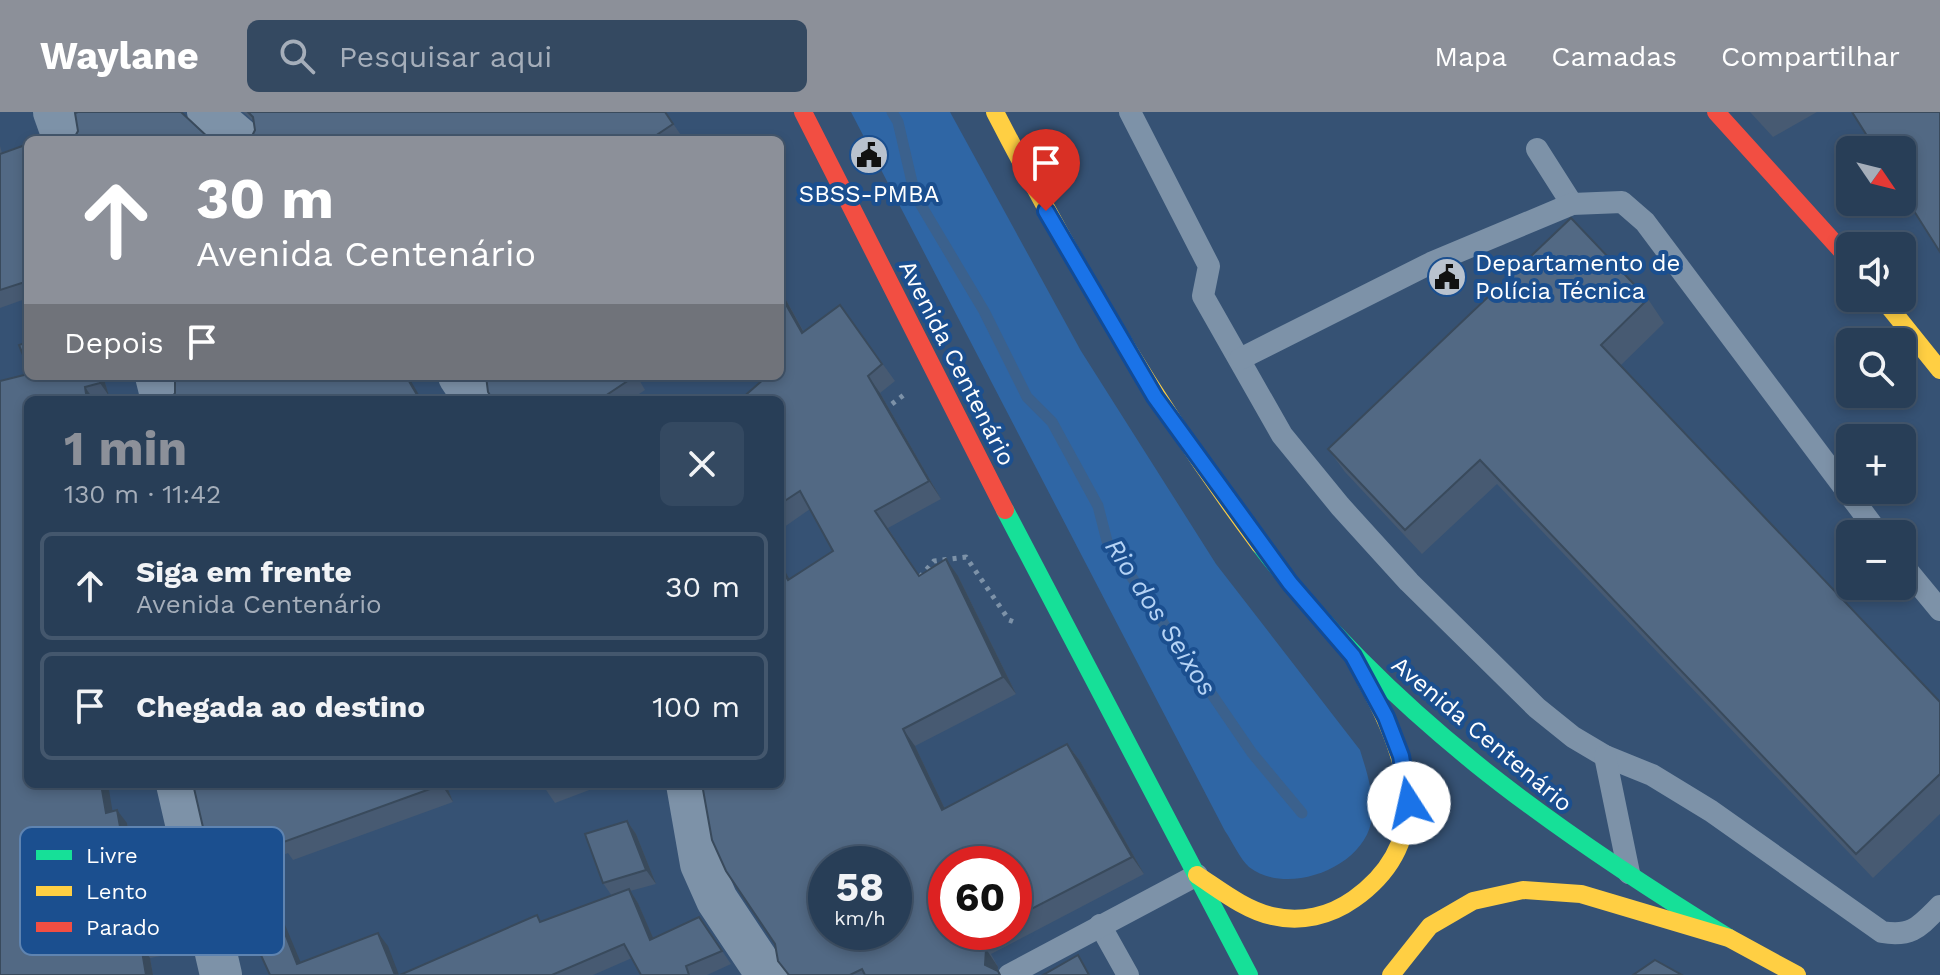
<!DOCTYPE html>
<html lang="pt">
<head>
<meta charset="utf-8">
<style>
  body { margin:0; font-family:"Work Sans",sans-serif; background:#344961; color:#f1f3f6; height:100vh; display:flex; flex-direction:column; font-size:30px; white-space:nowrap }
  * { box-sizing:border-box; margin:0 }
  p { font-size:26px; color:#a5aeba }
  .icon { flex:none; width:44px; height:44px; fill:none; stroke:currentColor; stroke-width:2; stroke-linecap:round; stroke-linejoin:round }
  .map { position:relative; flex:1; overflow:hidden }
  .panel { position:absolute; left:24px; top:284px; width:760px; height:392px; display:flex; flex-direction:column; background:#283e57; border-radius:12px; box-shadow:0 4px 12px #0003,0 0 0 2px #44576d }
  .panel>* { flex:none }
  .top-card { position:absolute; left:24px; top:24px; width:760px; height:244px; border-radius:12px; box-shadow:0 4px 12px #0003,0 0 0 2px #44576d; background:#8c9099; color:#fff; overflow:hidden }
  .needle { width:52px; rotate:125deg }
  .fabs { position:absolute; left:1836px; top:24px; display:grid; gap:16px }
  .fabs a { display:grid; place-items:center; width:80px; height:80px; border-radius:12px; background:#283e57; box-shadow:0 4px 12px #0003,0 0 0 2px #44576d; font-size:40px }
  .speed { position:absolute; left:808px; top:734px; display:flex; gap:16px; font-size:40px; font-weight:700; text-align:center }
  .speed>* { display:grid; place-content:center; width:104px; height:104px; border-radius:50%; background:#283e57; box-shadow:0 4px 12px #0003,0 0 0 2px #44576d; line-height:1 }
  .speed small { font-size:20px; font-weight:400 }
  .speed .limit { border:12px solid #d22; background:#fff; color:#111 }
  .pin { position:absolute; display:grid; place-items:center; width:68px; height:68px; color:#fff; margin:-82px -34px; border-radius:50% 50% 50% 0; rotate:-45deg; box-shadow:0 0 8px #0007 }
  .pin .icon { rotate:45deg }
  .me { position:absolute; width:88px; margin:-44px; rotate:350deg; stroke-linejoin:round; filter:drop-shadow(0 0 6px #0008) }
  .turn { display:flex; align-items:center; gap:28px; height:168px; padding:0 40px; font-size:36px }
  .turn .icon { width:104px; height:104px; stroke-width:2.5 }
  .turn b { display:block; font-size:56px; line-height:68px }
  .then { display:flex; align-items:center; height:76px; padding:0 40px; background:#0003; gap:16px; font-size:30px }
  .round { display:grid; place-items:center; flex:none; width:84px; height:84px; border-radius:12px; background:#344961 }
  .head { display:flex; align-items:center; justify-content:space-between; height:136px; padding:0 40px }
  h1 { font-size:48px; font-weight:700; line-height:60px; color:#8c9099 }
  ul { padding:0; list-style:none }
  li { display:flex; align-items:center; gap:24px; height:108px; margin:0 16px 12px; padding:0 24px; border:4px solid #44576d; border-radius:12px }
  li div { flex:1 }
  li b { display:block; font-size:30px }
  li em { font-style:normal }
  header { display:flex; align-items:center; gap:48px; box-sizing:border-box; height:112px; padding:0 40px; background:#8c9099; color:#fff }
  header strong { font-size:38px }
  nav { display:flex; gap:44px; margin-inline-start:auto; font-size:28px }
  .search { width:560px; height:72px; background:#344961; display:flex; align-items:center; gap:20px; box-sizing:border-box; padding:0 28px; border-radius:12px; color:#a5aeba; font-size:30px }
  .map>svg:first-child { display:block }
  .green { fill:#2f66a5 }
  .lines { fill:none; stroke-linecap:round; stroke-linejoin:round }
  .stream { stroke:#3b618d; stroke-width:11 }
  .path { stroke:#7d92a8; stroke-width:5; stroke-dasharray:4 6; stroke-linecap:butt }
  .lane { stroke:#7d92a8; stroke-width:22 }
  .street { stroke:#7d92a8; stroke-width:42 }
  .fast { stroke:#16e098; stroke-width:18 }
  .slow { stroke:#ffcf43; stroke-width:18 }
  .jam { stroke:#f24e42; stroke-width:18 }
  .wall { fill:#475a72; fill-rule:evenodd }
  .shaded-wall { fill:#394a5c }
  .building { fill:#526984; stroke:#394a5c; stroke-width:2; fill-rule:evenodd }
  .route-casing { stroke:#114b97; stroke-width:20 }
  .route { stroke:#1a73e8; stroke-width:14 }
  .labels { text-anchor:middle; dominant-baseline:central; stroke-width:8; stroke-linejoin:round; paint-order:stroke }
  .poi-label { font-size:24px; fill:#fff; stroke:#1b4f8f }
  .street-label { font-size:24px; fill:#fff; stroke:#1b4f8f }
  .water-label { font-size:26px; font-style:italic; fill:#b5d3f5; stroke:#1b4f8f }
  .key { fill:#1b4f8f; stroke:#5f84b1; stroke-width:2 }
  .key-label { font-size:22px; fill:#fff }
</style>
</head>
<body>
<header>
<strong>Waylane</strong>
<div class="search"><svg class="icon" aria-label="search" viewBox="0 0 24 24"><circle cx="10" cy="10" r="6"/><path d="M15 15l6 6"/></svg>Pesquisar aqui</div>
<nav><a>Mapa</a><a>Camadas</a><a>Compartilhar</a></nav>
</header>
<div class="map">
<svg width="1940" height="863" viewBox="0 0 1940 863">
  <rect width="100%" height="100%" fill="#365274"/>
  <path class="green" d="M 851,0 L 950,0 L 1081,239 L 1216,452 L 1360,638 C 1367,661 1376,686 1371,711 C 1361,757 1286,784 1249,755 C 1240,747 1232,729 1225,719 Z"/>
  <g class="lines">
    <path class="stream" d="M 892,0 L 898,10 L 915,83 L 984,199 L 1027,285 L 1052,310 L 1098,394 L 1107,429 L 1252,641 L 1302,701"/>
    <g class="path">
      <path d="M 884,298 L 905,282"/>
      <path d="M 920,465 L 934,449 L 966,445 L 1009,508 L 1017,511"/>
    </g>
    <g class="lane">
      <path d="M 1130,0 L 1209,154 L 1203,184 L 1282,323 L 1340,394 L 1409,470 L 1537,596 L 1573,625 L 1605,644 L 1652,663 L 1711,699 L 1882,820 C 1912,825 1919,815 1940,794"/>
      <path d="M 1537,37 L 1572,92"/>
      <path d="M 1240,247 L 1431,151 L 1572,92 L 1622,90 L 1645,110 L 1879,422"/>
      <path d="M 1902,452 L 1940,498"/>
      <path d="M 1605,644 L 1629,761"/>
      <path d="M 1100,813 L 1128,863"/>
      <path d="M 1009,863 L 1197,763"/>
    </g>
    <g class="street">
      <path d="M 54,0 L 64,28"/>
      <path d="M 208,0 L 241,28"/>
      <path d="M 156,264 L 162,288"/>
      <path d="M 459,264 L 475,288"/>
      <path d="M 177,672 L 221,863"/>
      <path d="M 687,672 L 701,752 L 717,788 L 767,863"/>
    </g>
    <g class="fast">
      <path d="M 1005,398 L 1249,863"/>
      <path d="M 1260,433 C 1389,602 1550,716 1729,826"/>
    </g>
    <g class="slow">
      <path d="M 995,0 C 1073,151 1158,297 1260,433"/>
      <path d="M 1882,186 L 1940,258"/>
      <path d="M 1197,763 C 1220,778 1245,798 1272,804 C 1301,811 1330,804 1354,787 C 1437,728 1408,644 1366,569"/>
      <path d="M 1391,863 L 1430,814 L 1473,789 L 1523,778 L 1581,782 L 1729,826 L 1797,863"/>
    </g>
    <g class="jam">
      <path d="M 803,0 L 1005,398"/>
      <path d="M 1716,0 L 1850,148"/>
    </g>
  </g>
  <g class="wall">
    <path d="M 243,0 L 665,0 L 683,26 L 681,28 L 250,28 L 255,18 L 254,10 Z"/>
    <path d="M 1750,0 L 1817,0 L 1773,25 Z"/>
    <path d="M 28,32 L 28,186 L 0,196 L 0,34 L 2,41 Z"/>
    <path d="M 780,177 L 804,220 L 840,193 L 895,269 L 880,281 L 941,387 L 888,416 L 919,463 L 958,464 L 1016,582 L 915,634 L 945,697 L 1067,632 L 1080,649 L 1144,762 L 991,842 L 998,855 L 998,859 L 1001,863 L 788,863 L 778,849 L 775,832 L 790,467 L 833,439 L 810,397 L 780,418 L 780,288 L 761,264 L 780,264 ZM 1014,752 L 1014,820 L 946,820 Z"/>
    <path d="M 1648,187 L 1664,211 L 1620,254 L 1940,590 L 1940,702 L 1873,766 L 1497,372 L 1422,442 L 1345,360 L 1328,337 Z"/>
    <path d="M 28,262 L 103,264 L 109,284 L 96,288 L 28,288 L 28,672 L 113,699 L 127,711 L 143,801 L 161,812 L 166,843 L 150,846 L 153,863 L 0,863 Z"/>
    <path d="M 486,264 L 637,264 L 645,278 L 630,288 L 493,288 Z"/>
    <path d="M 193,672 L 446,672 L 453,690 L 293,748 L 288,741 L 224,767 L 211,750 Z"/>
    <path d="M 542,672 L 605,672 L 555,691 Z"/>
    <path d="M 627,709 L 636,722 L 656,772 L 630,779 L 638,791 L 653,827 L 699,805 L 731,852 L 707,863 L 641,863 L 632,846 L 593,863 L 400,863 L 537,803 L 541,809 L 612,784 L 603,771 Z"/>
  </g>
  <g class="shaded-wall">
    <path d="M 780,177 L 814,239 L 802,221 L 780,182 Z"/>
    <path d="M 98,264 L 103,264 L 109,284 L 100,271 Z"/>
    <path d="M 406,264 L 408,264 L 422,288 L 420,288 Z"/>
    <path d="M 868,264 L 880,281 L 941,387 L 929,369 Z"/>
    <path d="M 85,275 L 94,288 L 87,288 Z"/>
    <path d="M 946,447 L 958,464 L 1016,582 L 1003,565 Z"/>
    <path d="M 780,450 L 800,486 L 780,454 Z"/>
    <path d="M 903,617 L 915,634 L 954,716 L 942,698 Z"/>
    <path d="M 1067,632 L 1080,649 L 1144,762 L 1132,745 Z"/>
    <path d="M 101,672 L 108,672 L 115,714 L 106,701 Z"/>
    <path d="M 441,672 L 446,672 L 453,690 Z"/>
    <path d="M 117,698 L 127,711 L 145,816 L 136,803 Z"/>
    <path d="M 627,709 L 636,722 L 656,772 L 646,758 Z"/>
    <path d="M 629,777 L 638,791 L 660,842 L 650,828 Z"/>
    <path d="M 274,794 L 283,808 L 306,863 L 297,852 Z"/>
    <path d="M 152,799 L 161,812 L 166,843 L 157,829 Z"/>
    <path d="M 378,821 L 388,834 L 399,863 L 395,863 Z"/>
    <path d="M 978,825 L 998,855 L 997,863 L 985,853 Z"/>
    <path d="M 141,833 L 150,846 L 153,863 L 146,863 Z"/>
  </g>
  <g class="building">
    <path d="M 78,0 L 181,0 L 211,28 L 73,28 L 78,19 L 75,1 Z"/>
    <path d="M 248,0 L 665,0 L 673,12 L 649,28 L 250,28 L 255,18 L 253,5 Z"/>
    <path d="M 1852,0 L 1940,0 L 1940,140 L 1902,80 L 1902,38 L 1876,38 Z"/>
    <path d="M 28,32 L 28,169 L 0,178 L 0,42 Z"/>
    <path d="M 1571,106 L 1648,187 L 1601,233 L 1940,590 L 1940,662 L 1856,742 L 1480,348 L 1405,418 L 1328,337 Z"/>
    <path d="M 780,182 L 802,221 L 840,193 L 882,252 L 868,264 L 929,369 L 875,399 L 919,464 L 946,447 L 1003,565 L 903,617 L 942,698 L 1067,632 L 1132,745 L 1014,806 L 1014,752 L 946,752 L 946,820 L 987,820 L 978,825 L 986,837 L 985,853 L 998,859 L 1000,863 L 865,863 L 862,857 L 850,863 L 789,863 L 778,849 L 775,832 L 726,759 L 712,728 L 702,672 L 780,672 L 780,454 L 788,468 L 833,439 L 800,379 L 780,392 L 780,288 L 740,288 L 765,266 L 763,264 L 780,264 ZM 826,752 L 894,752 L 894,820 L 826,820 Z"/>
    <path d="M 28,230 L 28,255 L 19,233 Z"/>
    <path d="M 28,262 L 28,264 L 98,264 L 100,271 L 85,275 L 87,288 L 28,288 L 28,672 L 101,672 L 106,701 L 117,698 L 136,803 L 152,799 L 157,829 L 141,833 L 146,863 L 0,863 L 0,269 Z"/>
    <path d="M 174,264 L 406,264 L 420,288 L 170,288 L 175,281 L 175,268 Z"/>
    <path d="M 486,264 L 635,264 L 599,288 L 493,288 L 488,280 Z"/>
    <path d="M 193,672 L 441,672 L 441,673 L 281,731 L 279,722 L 211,750 Z"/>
    <path d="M 627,709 L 646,758 L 603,771 L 585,722 Z"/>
    <path d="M 629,777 L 650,828 L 699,805 L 722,839 L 686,854 L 689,863 L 641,863 L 624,832 L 552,863 L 400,863 L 537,803 L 540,810 Z"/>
    <path d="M 274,794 L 297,852 L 378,821 L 395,863 L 270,863 L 245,808 Z"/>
    <path d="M 1078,843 L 1089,863 L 1043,863 Z"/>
    <path d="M 1655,848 L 1682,863 L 1633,863 Z"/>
  </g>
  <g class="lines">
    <defs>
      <path id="route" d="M 1046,99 L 1155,285 L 1290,471 L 1353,544 L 1386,605 L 1401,644 L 1409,691"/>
    </defs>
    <use href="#route" class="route-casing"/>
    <use href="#route" class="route"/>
  </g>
  <defs>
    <symbol id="civic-disc" viewBox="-11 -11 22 22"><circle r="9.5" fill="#b9c2ce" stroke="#1b4f8f"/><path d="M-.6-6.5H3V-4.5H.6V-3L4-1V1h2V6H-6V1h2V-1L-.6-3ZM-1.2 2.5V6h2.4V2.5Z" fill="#111"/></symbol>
  </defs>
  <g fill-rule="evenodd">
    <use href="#civic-disc" x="847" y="21" width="44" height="44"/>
    <use href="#civic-disc" x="1425" y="143" width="44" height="44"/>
  </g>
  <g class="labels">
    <g class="poi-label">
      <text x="869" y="82">SBSS-PMBA</text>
      <text x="1475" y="151" text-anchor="start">Departamento de<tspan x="1475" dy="28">Polícia Técnica</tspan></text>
    </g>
    <g class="street-label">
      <text transform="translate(957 251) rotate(63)">Avenida Centenário</text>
      <text transform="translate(1482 622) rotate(40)">Avenida Centenário</text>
    </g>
    <g class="water-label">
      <text transform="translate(1161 505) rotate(57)">Rio dos Seixos</text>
    </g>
  </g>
  <rect x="20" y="715" width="264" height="128" rx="12" class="key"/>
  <rect x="36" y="738" width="36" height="10" fill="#16e098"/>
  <rect x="36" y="774" width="36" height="10" fill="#ffcf43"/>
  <rect x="36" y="810" width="36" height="10" fill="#f24e42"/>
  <g class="key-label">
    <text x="86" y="751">Livre</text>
    <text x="86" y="787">Lento</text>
    <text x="86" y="823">Parado</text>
  </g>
</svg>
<div class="fabs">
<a><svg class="needle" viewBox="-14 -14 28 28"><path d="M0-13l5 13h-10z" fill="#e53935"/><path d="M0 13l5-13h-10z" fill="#a5aeba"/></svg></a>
<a><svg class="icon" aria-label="sound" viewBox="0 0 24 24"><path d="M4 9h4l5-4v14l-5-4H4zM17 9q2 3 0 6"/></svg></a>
<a><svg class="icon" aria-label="search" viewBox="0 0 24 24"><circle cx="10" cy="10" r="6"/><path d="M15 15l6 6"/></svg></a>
<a>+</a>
<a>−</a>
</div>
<div class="speed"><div>58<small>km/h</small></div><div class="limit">60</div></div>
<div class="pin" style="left:1046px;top:99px;background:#d93025"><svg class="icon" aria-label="arrive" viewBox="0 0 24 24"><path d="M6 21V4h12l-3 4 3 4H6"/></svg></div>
<svg class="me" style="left:1409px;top:691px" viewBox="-20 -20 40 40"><circle r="19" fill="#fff"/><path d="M0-13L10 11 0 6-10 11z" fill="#1a73e8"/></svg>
<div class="top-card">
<div class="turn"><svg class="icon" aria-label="ahead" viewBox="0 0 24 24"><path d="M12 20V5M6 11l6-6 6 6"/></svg><div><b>30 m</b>Avenida Centenário</div></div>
<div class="then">Depois<svg class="icon" aria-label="arrive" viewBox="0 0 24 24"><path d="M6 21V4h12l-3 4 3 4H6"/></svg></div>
</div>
<section class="panel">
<div class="head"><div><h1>1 min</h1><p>130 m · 11:42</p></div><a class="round"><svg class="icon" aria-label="close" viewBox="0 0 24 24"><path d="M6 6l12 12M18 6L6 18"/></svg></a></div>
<ul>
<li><svg class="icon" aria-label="ahead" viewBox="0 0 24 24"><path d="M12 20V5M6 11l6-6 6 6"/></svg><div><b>Siga em frente</b><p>Avenida Centenário</p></div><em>30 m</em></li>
<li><svg class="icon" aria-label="arrive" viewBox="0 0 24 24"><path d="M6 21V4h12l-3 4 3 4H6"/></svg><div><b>Chegada ao destino</b></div><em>100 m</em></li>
</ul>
</section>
</div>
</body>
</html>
